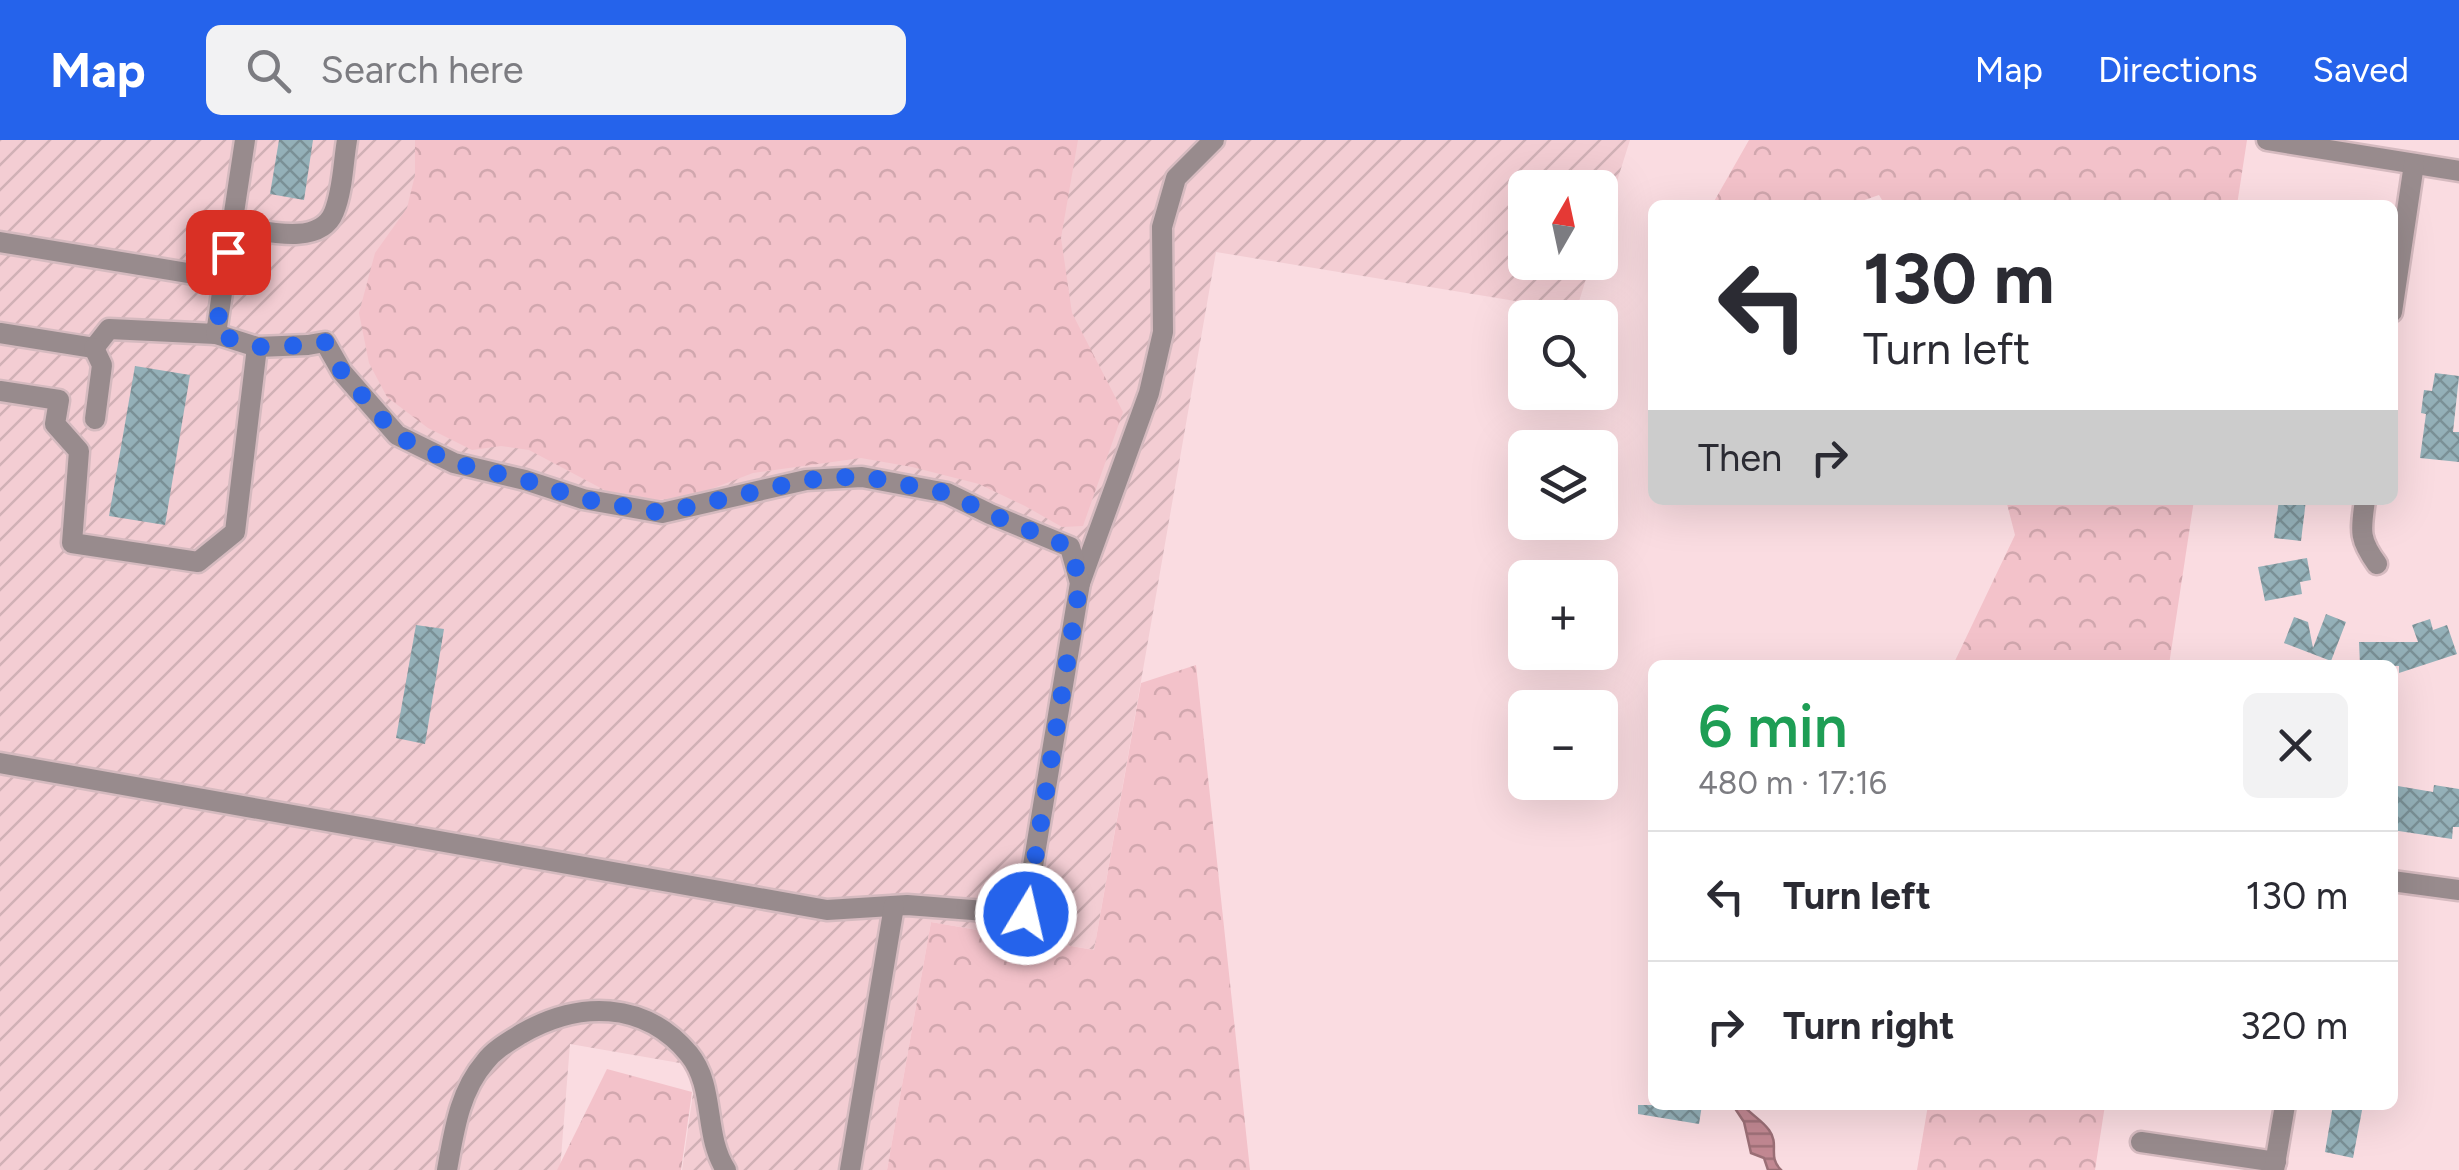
<!DOCTYPE html>
<html lang="en">
<head>
<meta charset="utf-8">
<style>
  body { margin:0; font-family:Figtree,sans-serif; background:#f2f2f3; color:#2b2b33; height:100vh; display:flex; flex-direction:column; font-size:38px; white-space:nowrap }
  * { box-sizing:border-box; margin:0 }
  p { font-size:32px; color:#7c7c81 }
  .icon { flex:none; width:55px; height:55px; fill:none; stroke:currentColor; stroke-width:2; stroke-linecap:round; stroke-linejoin:round }
  .map { position:relative; flex:1; overflow:hidden }
  .side { position:absolute; left:1648px; top:520px; width:750px; height:450px; display:flex; flex-direction:column; background:#fff; border-radius:15px; box-shadow:0 10px 40px #0002 }
  .side>* { flex:none }
  .guide { position:absolute; left:1648px; top:60px; width:750px; height:305px; border-radius:15px; box-shadow:0 10px 40px #0002; background:#fff; color:#2b2b33; overflow:hidden }
  .needle { width:65px; rotate:9deg }
  .controls { position:absolute; left:1508px; top:30px; display:grid; gap:20px }
  .controls a { display:grid; place-items:center; width:110px; height:110px; border-radius:15px; background:#fff; box-shadow:0 10px 40px #0002; font-size:50px }
  .pin { position:absolute; display:grid; place-items:center; width:85px; height:85px; color:#fff; margin:-42px; border-radius:20px; box-shadow:0 5px 15px #0006 }
  .me { position:absolute; width:110px; margin:-55px; rotate:9deg; stroke-linejoin:round; filter:drop-shadow(0 0 8px #0008) }
  .turn { display:flex; align-items:center; gap:35px; height:210px; padding:0 50px; font-size:45px }
  .turn .icon { width:130px; height:130px; stroke-width:2.5 }
  .turn b { display:block; font-size:70px; line-height:85px }
  .then { display:flex; align-items:center; height:95px; padding:0 50px; background:#0003; gap:20px; font-size:38px }
  .round { display:grid; place-items:center; flex:none; width:105px; height:105px; border-radius:15px; background:#f2f2f3 }
  .overview { display:flex; align-items:center; justify-content:space-between; height:170px; padding:0 50px }
  h1 { font-size:60px; font-weight:600; line-height:75px; color:#1e9e55 }
  ul { padding:0; list-style:none }
  li { display:flex; align-items:center; gap:30px; height:130px; padding:0 50px; border-top:2px solid #e1e1e2 }
  li div { flex:1 }
  li b { display:block; font-size:38px }
  li em { font-style:normal }
  header { display:flex; align-items:center; gap:60px; box-sizing:border-box; height:140px; padding:0 50px; background:#2563eb; color:#fff }
  header strong { font-size:48px }
  nav { display:flex; gap:55px; margin-inline-start:auto; font-size:35px }
  .search { width:700px; height:90px; background:#f2f2f3; display:flex; align-items:center; gap:25px; box-sizing:border-box; padding:0 35px; border-radius:15px; color:#7c7c81; font-size:38px }
  .map>svg:first-child { display:block }
  .industrial { fill:url(#industrial-furrows) }
  .forest { fill:url(#forest-crowns) }
  .water { fill:url(#water-rules); stroke:#9b6f76; stroke-width:2.5 }
  .building { fill:url(#building-cross-hatch) }
  .lines { fill:none; stroke-linecap:round; stroke-linejoin:round }
  .minor-casing { stroke:#d5babf; stroke-width:25 }
  .minor { stroke:#988b8d; stroke-width:20 }
  .route { stroke:#2563eb; stroke-width:18; stroke-dasharray:0 32.4 }
</style>
</head>
<body>
<header>
<strong>Map</strong>
<div class="search"><svg class="icon" aria-label="search" viewBox="0 0 24 24"><circle cx="10" cy="10" r="6"/><path d="M15 15l6 6"/></svg>Search here</div>
<nav><a>Map</a><a>Directions</a><a>Saved</a></nav>
</header>
<div class="map">
<svg width="2459" height="1030" viewBox="0 0 2459 1030">
  <defs>
    <pattern id="industrial-furrows" width="10" height="10" patternUnits="userSpaceOnUse" patternTransform="scale(2.5)"><rect width="10" height="10" fill="#f3cdd3"/><path d="M-1 1l2-2M0 10L10 0M9 11l2-2" fill="none" stroke="#d1b1b6"/></pattern>
    <pattern id="forest-crowns" width="20" height="18" patternUnits="userSpaceOnUse" patternTransform="scale(2.5)"><rect width="20" height="18" fill="#f3c2ca"/><path d="M2 6a3 3 0 1 1 6 0M12 15a3 3 0 1 1 6 0" fill="none" stroke="#d1a7ae"/></pattern>
    <pattern id="water-rules" width="6" height="5" patternUnits="userSpaceOnUse" patternTransform="scale(2.5)"><rect width="6" height="5" fill="#c28892"/><path d="M0 2.5h6" fill="none" stroke="#9f7078"/></pattern>
    <pattern id="building-cross-hatch" width="8" height="8" patternUnits="userSpaceOnUse" patternTransform="scale(2.5)"><rect width="8" height="8" fill="#94b0b8"/><path d="M0 0l8 8M0 8l8-8" fill="none" stroke="#7a9096"/></pattern>
  </defs>
  <rect width="100%" height="100%" fill="#fadce1"/>
  <path class="industrial" d="M 0,0 L 1630,0 L 1600,95 L 1600,48 L 1525,48 L 1525,122 L 1591,123 L 1576,171 L 1216,112 L 1094,810 L 931,782 L 887,1030 L 682,1030 L 697,926 L 570,904 L 560,1030 L 0,1030 Z"/>
  <g class="forest">
    <path d="M 415,0 L 1078,0 L 1061,98 L 1072,173 L 1123,272 L 1083,386 L 1062,387 L 1025,366 L 979,344 L 912,327 L 861,318 L 753,333 L 690,357 L 647,361 L 610,353 L 529,310 L 501,306 L 472,310 L 428,288 L 387,257 L 369,223 L 359,173 L 375,113 L 407,68 L 415,35 Z"/>
    <path d="M 1749,0 L 2247,0 L 2237,65 L 1885,65 L 1879,55 L 1850,65 L 1712,65 Z"/>
    <path d="M 2006,360 L 2194,360 L 2169,525 L 1953,525 L 2015,395 Z"/>
    <path d="M 1196,525 L 1250,1030 L 887,1030 L 931,782 L 1094,810 L 1141,543 Z"/>
    <path d="M 607,929 L 692,952 L 681,1030 L 557,1030 Z"/>
    <path d="M 1928,965 L 2105,965 L 2095,1030 L 1917,1030 Z"/>
  </g>
  <path class="water" d="M 1736,965 L 1743,965 C 1750,974 1762,980 1769,990 C 1780,1005 1767,1016 1781,1030 L 1768,1030 L 1764,1018 L 1751,1013 L 1744,982 L 1734,967 Z"/>
  <g class="building">
    <path d="M 279,0 L 313,0 L 304,60 L 270,54 Z"/>
    <path d="M 135,226 L 190,235 L 165,385 L 109,376 Z"/>
    <path d="M 2435,233 L 2459,236 L 2453,292 L 2459,292 L 2459,322 L 2420,318 L 2426,274 L 2421,273 L 2424,250 L 2432,251 Z"/>
    <path d="M 2279,360 L 2306,360 L 2301,401 L 2274,398 Z"/>
    <path d="M 2307,418 L 2311,440 L 2300,442 L 2302,454 L 2265,461 L 2258,427 Z"/>
    <path d="M 2326,474 L 2346,482 L 2331,521 L 2284,503 L 2294,477 L 2308,482 L 2313,508 Z"/>
    <path d="M 2430,479 L 2433,490 L 2447,485 L 2457,514 L 2399,533 L 2399,526 L 2360,525 L 2359,502 L 2418,502 L 2412,485 Z"/>
    <path d="M 416,485 L 444,489 L 425,604 L 396,598 Z"/>
    <path d="M 2392,645 L 2433,652 L 2434,645 L 2459,649 L 2459,687 L 2453,687 L 2452,699 L 2392,690 Z"/>
    <path d="M 1638,965 L 1702,965 L 1699,984 L 1638,974 Z"/>
    <path d="M 2333,965 L 2363,965 L 2353,1018 L 2325,1012 Z"/>
  </g>
  <g class="lines">
    <defs>
      <g id="minor">
        <path d="M 2267,0 L 2459,31"/>
        <path d="M 231,86 C 261,90 320,108 334,72 C 343,50 343,23 347,0"/>
        <path d="M 0,102 L 224,139 L 245,0"/>
        <path d="M 2392,172 L 2414,24"/>
        <path d="M 0,193 L 94,208 L 109,189 L 216,194 L 224,139"/>
        <path d="M 94,208 L 102,225 L 95,279"/>
        <path d="M 0,251 L 59,260 L 55,284 L 79,311 L 72,403 L 198,422 L 235,392 L 257,207"/>
        <path d="M 2365,360 C 2361,390 2358,398 2377,424"/>
        <path d="M 1080,443 L 1149,253 L 1163,192 L 1162,87 L 1176,38 L 1214,0"/>
        <path d="M 0,623 L 827,770 L 907,765 L 1025,774 L 1080,443 L 1070,407 L 990,374 L 947,353 L 862,337 L 806,340 L 662,373 L 583,359 L 525,340 L 454,323 L 397,295 L 342,232 L 325,202 L 308,205 L 257,207 L 216,194"/>
        <path d="M 2392,741 L 2459,750"/>
        <path d="M 2141,1002 L 2276,1022"/>
        <path d="M 447,1030 C 454,992 459,952 485,922 C 494,910 508,902 521,894 C 578,861 644,860 689,914 C 716,947 703,995 726,1030"/>
        <path d="M 850,1030 L 894,766"/>
        <path d="M 2274,1030 L 2285,965"/>
      </g>
    </defs>
    <use href="#minor" class="minor-casing"/>
    <use href="#minor" class="minor"/>
  </g>
  <g class="lines">
    <path class="route" d="M 228,112 L 216,194 L 257,207 L 308,205 L 325,202 L 342,232 L 397,296 L 454,323 L 525,340 L 583,359 L 662,373 L 806,340 L 862,336 L 947,353 L 990,374 L 1070,407 L 1080,443 L 1026,774"/>
  </g>
</svg>
<div class="controls">
<a><svg class="needle" viewBox="-14 -14 28 28"><path d="M0-13l5 13h-10z" fill="#e53935"/><path d="M0 13l5-13h-10z" fill="#7c7c81"/></svg></a>
<a><svg class="icon" aria-label="search" viewBox="0 0 24 24"><circle cx="10" cy="10" r="6"/><path d="M15 15l6 6"/></svg></a>
<a><svg class="icon" aria-label="layers" viewBox="0 0 24 24"><path d="M12 4l9 5-9 5-9-5zM3 14l9 5 9-5"/></svg></a>
<a>+</a>
<a>−</a>
</div>
<div class="pin" style="left:228px;top:112px;background:#d93025"><svg class="icon" aria-label="arrive" viewBox="0 0 24 24"><path d="M6 21V4h12l-3 4 3 4H6"/></svg></div>
<svg class="me" style="left:1026px;top:774px" viewBox="-20 -20 40 40"><circle r="17" fill="#2563eb" stroke="#fff" stroke-width="3"/><path d="M0-11L8 9 0 5-8 9z" fill="#fff"/></svg>
<div class="guide">
<div class="turn"><svg class="icon" aria-label="left" viewBox="0 0 24 24"><path d="M17 20v-9H6M10 6l-5 5 5 5"/></svg><div><b>130 m</b>Turn left</div></div>
<div class="then">Then<svg class="icon" aria-label="right" viewBox="0 0 24 24"><path d="M7 20v-9h11M14 6l5 5-5 5"/></svg></div>
</div>
<section class="side">
<div class="overview"><div><h1>6 min</h1><p>480 m · 17:16</p></div><a class="round"><svg class="icon" aria-label="close" viewBox="0 0 24 24"><path d="M6 6l12 12M18 6L6 18"/></svg></a></div>
<ul>
<li><svg class="icon" aria-label="left" viewBox="0 0 24 24"><path d="M17 20v-9H6M10 6l-5 5 5 5"/></svg><div><b>Turn left</b></div><em>130 m</em></li>
<li><svg class="icon" aria-label="right" viewBox="0 0 24 24"><path d="M7 20v-9h11M14 6l5 5-5 5"/></svg><div><b>Turn right</b></div><em>320 m</em></li>
</ul>
</section>
</div>
</body>
</html>
